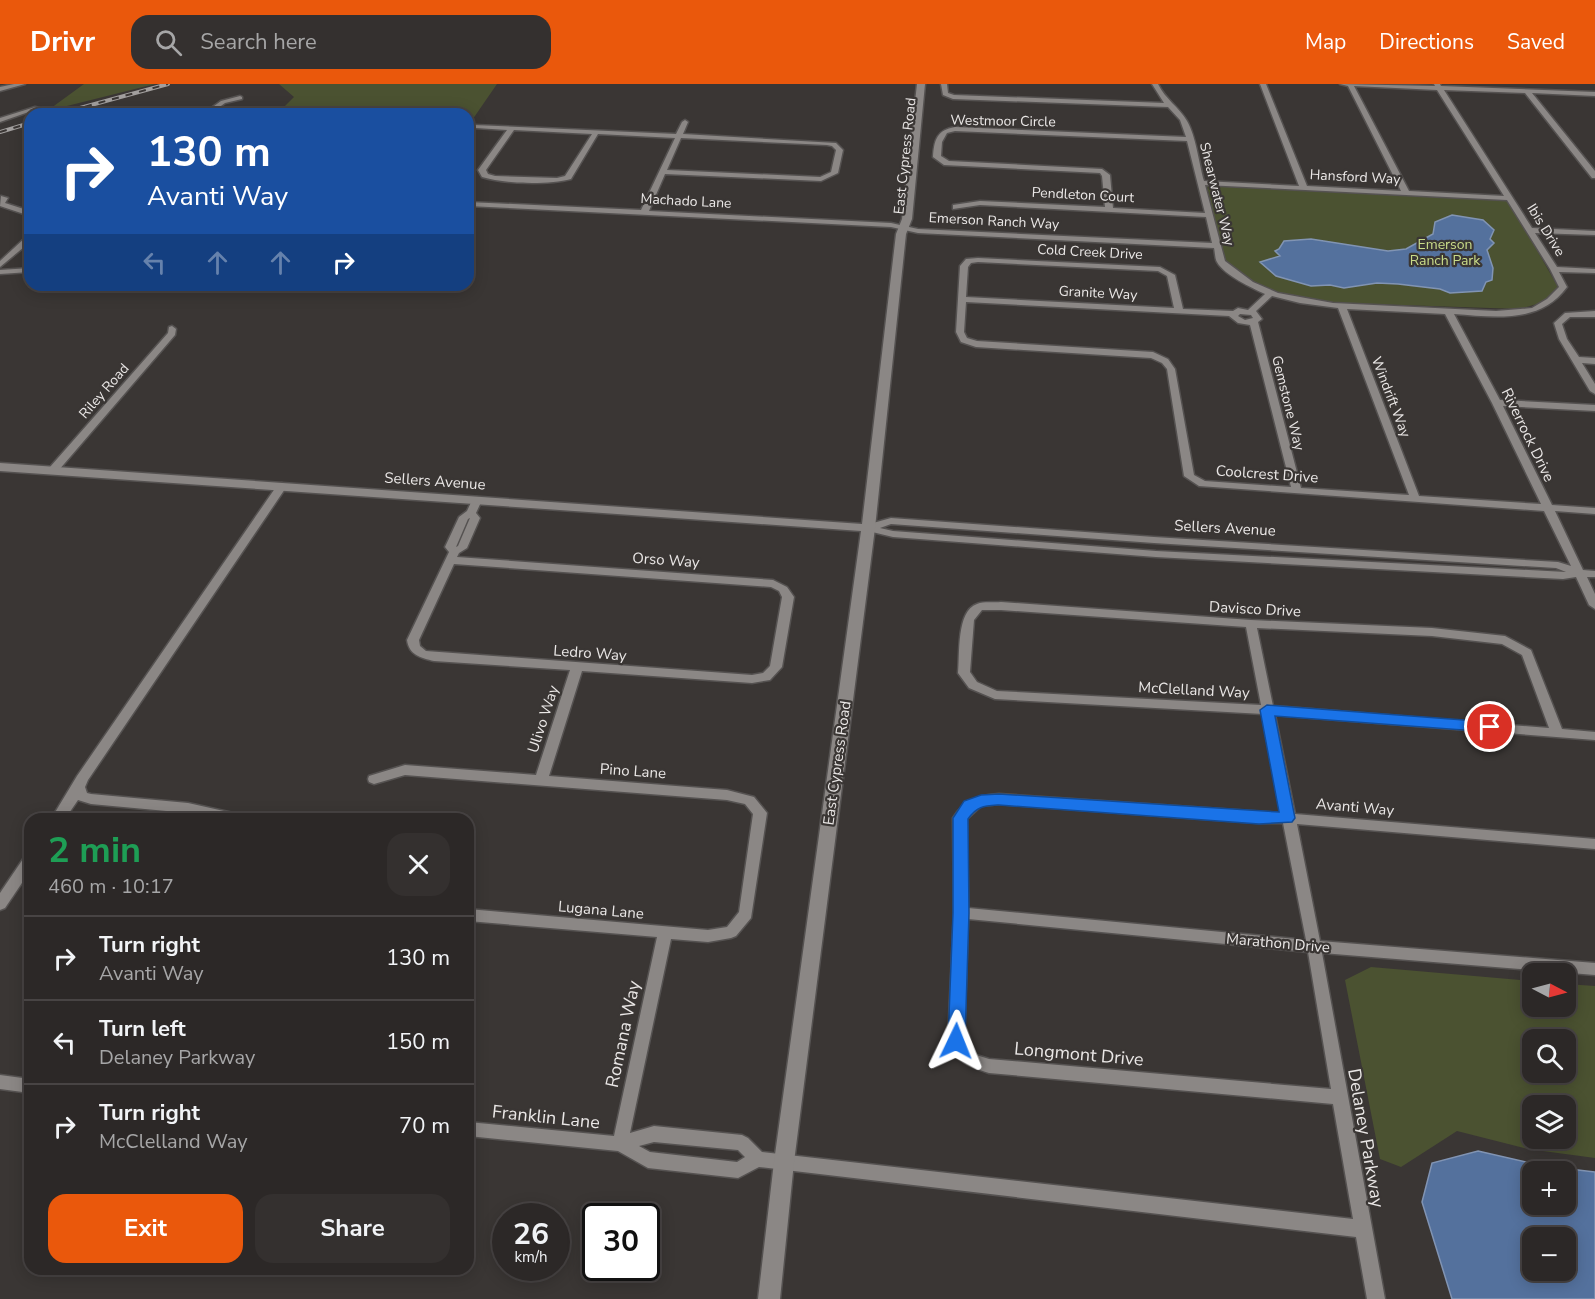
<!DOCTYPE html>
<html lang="en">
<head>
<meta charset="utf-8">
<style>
  body { margin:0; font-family:"Nunito Sans",sans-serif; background:#34302f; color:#f1f3f6; height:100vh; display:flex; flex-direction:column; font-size:22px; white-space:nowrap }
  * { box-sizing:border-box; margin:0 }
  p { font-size:20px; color:#a6a6a7 }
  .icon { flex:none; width:33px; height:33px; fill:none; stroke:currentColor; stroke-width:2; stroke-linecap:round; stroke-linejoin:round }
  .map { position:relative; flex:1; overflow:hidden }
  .details { position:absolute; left:24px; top:729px; width:450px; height:462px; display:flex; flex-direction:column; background:#2c2827; border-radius:18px; box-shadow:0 3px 15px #0003,0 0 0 2px #484444 }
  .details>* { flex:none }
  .hud { position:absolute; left:24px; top:24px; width:450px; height:183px; border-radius:18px; box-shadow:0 3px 15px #0003,0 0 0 2px #484444; background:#1a4fa0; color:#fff; overflow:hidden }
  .needle { width:39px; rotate:96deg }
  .fabs { position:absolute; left:1522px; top:879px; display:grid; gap:12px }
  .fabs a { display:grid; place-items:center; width:54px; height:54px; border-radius:12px; background:#2c2827; box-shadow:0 3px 15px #0003,0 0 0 2px #484444; font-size:30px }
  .speed { position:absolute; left:492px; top:1119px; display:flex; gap:12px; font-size:30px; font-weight:700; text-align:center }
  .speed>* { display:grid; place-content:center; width:78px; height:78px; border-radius:50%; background:#2c2827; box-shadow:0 3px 15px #0003,0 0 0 2px #484444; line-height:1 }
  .speed small { font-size:15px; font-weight:400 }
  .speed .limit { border:3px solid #111; border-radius:9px; background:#fff; color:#111 }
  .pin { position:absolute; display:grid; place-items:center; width:51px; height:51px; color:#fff; margin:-26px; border:3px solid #fff; border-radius:50%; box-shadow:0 2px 6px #0007 }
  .me { position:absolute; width:66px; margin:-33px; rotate:2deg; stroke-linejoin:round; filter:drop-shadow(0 0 4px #0008) }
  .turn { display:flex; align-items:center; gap:21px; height:126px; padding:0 24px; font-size:27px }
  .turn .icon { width:78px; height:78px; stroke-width:2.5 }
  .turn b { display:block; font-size:42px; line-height:51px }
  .lanes { display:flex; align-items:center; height:57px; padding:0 24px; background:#0003; justify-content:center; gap:30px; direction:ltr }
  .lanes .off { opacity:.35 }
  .round { display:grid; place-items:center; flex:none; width:63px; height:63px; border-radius:18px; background:#34302f }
  .head { display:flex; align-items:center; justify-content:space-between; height:102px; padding:0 24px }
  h1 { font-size:36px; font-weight:700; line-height:45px; color:#1e9e55 }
  .action { display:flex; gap:12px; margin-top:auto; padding:12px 24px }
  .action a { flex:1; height:69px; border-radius:18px; background:#ea580c; color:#fff; font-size:24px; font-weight:700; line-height:69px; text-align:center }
  .action a+a { background:#34302f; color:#f1f3f6 }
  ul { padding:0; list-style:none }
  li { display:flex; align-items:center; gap:18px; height:84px; padding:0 24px; border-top:2px solid #484444 }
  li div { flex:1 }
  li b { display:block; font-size:22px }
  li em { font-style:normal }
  header { display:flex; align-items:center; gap:36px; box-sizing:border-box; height:84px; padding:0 30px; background:#ea580c; color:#fff }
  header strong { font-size:28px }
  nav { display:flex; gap:33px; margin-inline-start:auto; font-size:21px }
  .search { width:420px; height:54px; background:#34302f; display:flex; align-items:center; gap:15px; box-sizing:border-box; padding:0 21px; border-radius:18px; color:#a6a6a7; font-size:22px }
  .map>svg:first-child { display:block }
  .green { fill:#4b5231; fill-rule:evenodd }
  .water { fill:#54719d; stroke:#8194b3; stroke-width:1.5; fill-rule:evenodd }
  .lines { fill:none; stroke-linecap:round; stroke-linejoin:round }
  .minor-casing { stroke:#555251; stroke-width:3 }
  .tertiary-casing { stroke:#555251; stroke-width:3 }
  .minor { fill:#8b8785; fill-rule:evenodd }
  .tertiary { fill:#8b8785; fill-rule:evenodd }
  .rail-casing { stroke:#a29f9e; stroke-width:4 }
  .rail { stroke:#3a3634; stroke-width:2; stroke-dasharray:7; stroke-linecap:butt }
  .route { fill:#1a73e8; stroke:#114b97; stroke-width:1.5 }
  .labels { text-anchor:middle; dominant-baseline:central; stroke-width:4.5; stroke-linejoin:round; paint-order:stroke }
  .far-street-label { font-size:14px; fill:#eae7e6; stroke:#3a3634 }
  .far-park-label { font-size:14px; fill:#c9db89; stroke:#3a3634 }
  .street-label { font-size:15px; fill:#eae7e6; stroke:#3a3634 }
  .near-street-label { font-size:18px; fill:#eae7e6; stroke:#3a3634 }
</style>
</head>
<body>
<header>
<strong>Drivr</strong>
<div class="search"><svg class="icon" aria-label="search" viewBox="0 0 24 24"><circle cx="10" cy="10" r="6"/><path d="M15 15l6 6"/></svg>Search here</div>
<nav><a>Map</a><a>Directions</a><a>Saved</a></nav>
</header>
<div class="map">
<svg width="1595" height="1215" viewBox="0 0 1595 1215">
  <rect width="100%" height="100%" fill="#3a3634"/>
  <g class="green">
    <path d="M 84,0 L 155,0 L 47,27 Z"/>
    <path d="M 279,0 L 497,0 L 468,42 L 468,30 L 277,30 L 294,13 Z"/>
    <path d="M 1207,102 L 1501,114 L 1510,119 L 1558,203 L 1544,218 L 1520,225 L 1341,219 L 1304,215 L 1267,206 L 1239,191 L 1223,174 Z"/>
    <path d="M 1371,883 L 1533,897 L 1533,922 L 1566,922 L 1566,900 L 1595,902 L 1595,1074 L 1528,1065 L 1457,1047 L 1401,1083 L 1380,1075 L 1345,896 ZM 1533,956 L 1566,956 L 1566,988 L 1533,988 ZM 1533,1022 L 1566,1022 L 1566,1054 L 1533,1054 Z"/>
  </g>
  <g class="water">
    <path d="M 1452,131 L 1483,136 L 1494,146 L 1490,155 L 1494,159 L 1487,166 L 1493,184 L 1492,196 L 1486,198 L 1482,207 L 1450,209 L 1440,205 L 1398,200 L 1377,199 L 1344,204 L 1330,201 L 1311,202 L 1276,192 L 1260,178 L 1280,172 L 1275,167 L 1279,165 L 1284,157 L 1311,155 L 1388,167 L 1406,165 L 1433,150 L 1435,138 Z"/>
    <path d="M 1478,1067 L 1544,1082 L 1595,1088 L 1595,1215 L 1452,1215 L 1422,1118 L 1432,1079 ZM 1533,1088 L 1566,1088 L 1566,1120 L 1533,1120 ZM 1533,1154 L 1566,1154 L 1566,1186 L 1533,1186 Z"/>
  </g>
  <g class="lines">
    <defs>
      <g id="minor">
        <path d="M 14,0 L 25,0 L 0,7 L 0,3 Z"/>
        <path d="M 941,0 L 947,0 L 948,9 L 954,11 L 1164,19 L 1152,0 L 1158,0 C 1165,15 1179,23 1187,37 C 1196,52 1199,80 1204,97 L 1299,102 L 1260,0 L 1266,0 L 1307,102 L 1401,107 L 1348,2 L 1340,0 L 1435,2 L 1434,0 L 1440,0 L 1441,2 L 1595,8 L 1595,12 L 1532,9 L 1595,87 L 1595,94 L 1592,94 L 1525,9 L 1444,6 L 1532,144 L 1595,147 L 1595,151 L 1535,149 L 1557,183 L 1595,185 L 1595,189 L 1559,188 L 1567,203 C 1540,240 1495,233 1454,230 L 1500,316 L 1595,321 L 1595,327 L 1503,322 L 1552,421 L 1595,424 L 1595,430 L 1555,427 L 1583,486 L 1595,487 L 1595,493 L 1587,493 L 1595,510 L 1595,525 L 1589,521 L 1576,493 L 1563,495 L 1156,473 L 893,453 L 864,446 L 863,444 L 866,441 L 891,434 L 1154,453 L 1558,478 L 1571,482 L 1544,427 L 1199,402 L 1184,392 L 1167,285 L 1162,279 L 1151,274 L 976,263 L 961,258 L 956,248 L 960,182 L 966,175 L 978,174 L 1160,183 L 1175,191 L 1183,225 L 1233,227 L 1238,224 L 1248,226 L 1265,210 C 1252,204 1224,191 1217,178 C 1215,175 1215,168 1214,164 L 918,149 L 891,143 L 468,122 L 468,118 L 641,126 L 675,54 L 598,50 L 571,95 C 548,101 505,100 482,93 L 478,86 L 507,46 L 476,44 L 474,43 L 474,41 L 676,50 L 682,38 L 685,36 L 688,38 L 683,50 L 836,59 L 843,66 L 838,89 L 821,97 L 665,90 L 649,127 L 891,139 L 918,145 L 1212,159 L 1206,133 L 980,121 L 953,125 L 953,121 L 980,117 L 1105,123 L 1102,92 L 1100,89 L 944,81 L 933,73 C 934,56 937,46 955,43 L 1186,53 L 1180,36 L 1168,23 L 953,15 L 943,11 ZM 1354,2 L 1437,6 L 1504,112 L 1409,107 ZM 514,46 L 592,50 L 565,92 L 557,94 L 495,92 L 488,90 L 486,86 ZM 955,47 L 1187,57 L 1205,129 L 1113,124 L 1110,91 L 1102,85 L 949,77 L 941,72 L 942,58 L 947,49 ZM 681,54 L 827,61 L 832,62 L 836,66 L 831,88 L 820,93 L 667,86 ZM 1205,101 L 1507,116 L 1550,185 L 1559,203 L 1547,215 L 1532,224 L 1496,227 L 1333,219 L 1278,209 L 1253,198 L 1225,177 ZM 978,178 L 1158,187 L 1167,192 L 1174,224 L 966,213 L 968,183 L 971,179 ZM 1272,212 L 1300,219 L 1338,224 L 1409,411 L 1301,404 L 1258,238 L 1262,235 L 1256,227 ZM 966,218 L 1229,232 L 1238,239 L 1250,241 L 1291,403 L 1205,397 L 1194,391 L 1175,285 L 1168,275 L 1153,268 L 977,257 L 967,254 L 964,248 ZM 1347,225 L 1445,230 L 1492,319 L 1541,420 L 1419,412 ZM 1240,230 L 1251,231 L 1253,234 L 1245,236 L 1238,232 ZM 891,440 L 1154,459 L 1556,484 L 1566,488 L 1156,467 L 893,447 L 880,444 Z"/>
        <path d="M 240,12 L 242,13 L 242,15 L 225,19 L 210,30 L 203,30 L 221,17 Z"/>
        <path d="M 35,23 L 40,24 L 0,38 L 0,34 Z"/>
        <path d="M 1,112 L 8,114 L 5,119 L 30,127 L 30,132 L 0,122 Z"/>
        <path d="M 27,152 L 30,152 L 30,158 L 0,183 L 0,177 Z"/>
        <path d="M 30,184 L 30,188 L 0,190 L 0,186 Z"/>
        <path d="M 311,201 L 319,201 L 314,205 L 311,205 Z"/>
        <path d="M 1595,227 L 1595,233 L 1570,233 L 1562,240 L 1567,255 L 1579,273 L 1595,274 L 1595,280 L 1582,279 L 1595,300 L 1595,310 L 1590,307 L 1559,255 L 1554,239 L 1565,229 Z"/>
        <path d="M 172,242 L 176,245 L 175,251 L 58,387 L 50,387 L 50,383 L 168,249 L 169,243 Z"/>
        <path d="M 282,399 L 287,402 L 88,696 L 85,703 L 87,709 L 91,710 L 188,719 L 233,729 L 238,730 L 239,735 L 215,735 L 188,729 L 91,720 L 78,716 L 65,735 L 51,735 L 77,692 L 278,400 Z"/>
        <path d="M 477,413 L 482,416 L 476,429 L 480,434 L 467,464 L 459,469 L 457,473 L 773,496 L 787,503 L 794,513 L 782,583 L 770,596 L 752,599 L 582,587 L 549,692 L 727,706 L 754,713 L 767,729 L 751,834 L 736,852 L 731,854 L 708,858 L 671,855 L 630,1049 L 654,1042 L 742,1051 L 748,1054 L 762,1068 L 1353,1135 L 1333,1020 L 989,989 C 967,982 959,979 948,957 L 954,829 L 953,734 C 964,716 979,711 999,710 L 1281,729 L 1263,630 L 995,615 L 969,604 L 958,589 C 960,571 956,527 977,520 C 984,517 994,519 1001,518 L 1251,536 L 1432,544 L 1505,552 L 1531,566 L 1562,645 L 1595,648 L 1595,656 L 1275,631 L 1295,730 L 1595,755 L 1595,765 L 1297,740 L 1320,857 L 1595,879 L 1595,891 L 1322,869 L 1385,1215 L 1367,1215 L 1356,1153 L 759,1083 L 738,1094 L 648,1084 L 618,1067 L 468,1052 L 468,1038 L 614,1052 L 657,853 L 468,837 L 468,825 L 708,846 L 727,843 L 739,828 L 753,730 L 745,720 L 727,716 L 405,691 L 374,700 L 369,698 L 368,695 L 369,692 L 405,681 L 536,691 L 570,586 L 434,577 C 421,574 409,571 407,556 L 449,468 L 445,463 L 459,433 L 467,427 L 473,414 ZM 470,434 L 458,462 L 456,463 L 468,435 ZM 454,480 L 771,503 L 779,507 L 782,513 L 770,582 L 763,589 L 752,591 L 426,567 L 420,562 L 419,556 ZM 982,526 L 1001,526 L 1246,543 L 1261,621 L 997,607 L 977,598 L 970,588 L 974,536 ZM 1257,544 L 1432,552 L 1502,560 L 1522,571 L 1549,644 L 1273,622 ZM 999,720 L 1259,739 L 1283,739 L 1306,856 L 968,824 L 967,735 L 981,722 ZM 968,835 L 1308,868 L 1331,1005 L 989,975 L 973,970 L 964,956 ZM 654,1058 L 738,1066 L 745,1073 L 737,1078 L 650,1068 L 639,1062 Z"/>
        <path d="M 30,771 L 30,787 L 5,824 L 0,826 L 0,809 L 25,772 Z"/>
        <path d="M 0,991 L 30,995 L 30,1009 L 0,1005 Z"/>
      </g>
      <path id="tertiary" d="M 917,0 L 925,0 L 912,135 L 906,150 L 875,444 L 794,1078 L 780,1215 L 758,1215 L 774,1078 L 861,447 L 0,387 L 0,379 L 862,440 L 896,150 L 902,135 Z"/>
    </defs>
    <use href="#minor" class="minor-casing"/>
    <use href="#tertiary" class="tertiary-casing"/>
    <use href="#minor" class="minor"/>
    <use href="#tertiary" class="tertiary"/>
    <defs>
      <g id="rail">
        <path d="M 58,30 L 168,0"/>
        <path d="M 0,48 L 30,39"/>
      </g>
    </defs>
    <use href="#rail" class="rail-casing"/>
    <use href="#rail" class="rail"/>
  </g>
  <path class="route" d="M 1267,621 L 1490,638 L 1497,643 L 1490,648 L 1275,632 L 1295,734 L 1292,738 L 1259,740 L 999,721 C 984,722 977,722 968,735 L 969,829 L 965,957 L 962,963 L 956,965 L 950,963 L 948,957 L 953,829 L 953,734 L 964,717 L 981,711 L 999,710 L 1279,728 L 1260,626 Z"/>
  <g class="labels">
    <g class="far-street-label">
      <text transform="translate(1003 37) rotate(1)">Westmoor Circle</text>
      <text transform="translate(905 72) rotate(-84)">East Cypress Road</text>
      <text transform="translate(1355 93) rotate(3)">Hansford Way</text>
      <text transform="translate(1217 110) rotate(76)">Shearwater Way</text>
      <text transform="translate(1083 111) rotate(3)">Pendleton Court</text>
      <text transform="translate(686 117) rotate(3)">Machado Lane</text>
      <text transform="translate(994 137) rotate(3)">Emerson Ranch Way</text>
      <text transform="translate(1546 146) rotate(58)">Ibis Drive</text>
      <text transform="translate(1090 168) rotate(3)">Cold Creek Drive</text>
      <text transform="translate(1098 209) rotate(3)">Granite Way</text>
      <text transform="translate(104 307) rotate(-49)">Riley Road</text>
      <text transform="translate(1391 313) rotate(69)">Windrift Way</text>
      <text transform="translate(1288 319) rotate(76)">Gemstone Way</text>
    </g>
    <g class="far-park-label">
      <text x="1445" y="160">Emerson<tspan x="1445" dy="16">Ranch Park</tspan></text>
    </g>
    <g class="street-label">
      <text transform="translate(1528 351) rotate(64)">Riverrock Drive</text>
      <text transform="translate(1267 390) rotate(4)">Coolcrest Drive</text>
      <text transform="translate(435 397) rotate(4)">Sellers Avenue</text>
      <text transform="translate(1225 444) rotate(3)">Sellers Avenue</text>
      <text transform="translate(666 476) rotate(4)">Orso Way</text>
      <text transform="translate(1255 525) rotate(3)">Davisco Drive</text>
      <text transform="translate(590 569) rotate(4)">Ledro Way</text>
      <text transform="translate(1194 606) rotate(3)">McClelland Way</text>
      <text transform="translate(543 635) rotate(-72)">Ulivo Way</text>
      <text transform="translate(837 679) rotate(-82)">East Cypress Road</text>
      <text transform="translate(633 687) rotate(4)">Pino Lane</text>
      <text transform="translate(1355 723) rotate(5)">Avanti Way</text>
      <text transform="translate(601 826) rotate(5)">Lugana Lane</text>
      <text transform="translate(1278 859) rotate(5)">Marathon Drive</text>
    </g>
    <g class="near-street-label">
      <text transform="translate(623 950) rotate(-78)">Romana Way</text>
      <text transform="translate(1079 970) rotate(5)">Longmont Drive</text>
      <text transform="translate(546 1033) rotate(6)">Franklin Lane</text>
      <text transform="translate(1366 1054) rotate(80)">Delaney Parkway</text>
    </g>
  </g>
</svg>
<div class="fabs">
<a><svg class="needle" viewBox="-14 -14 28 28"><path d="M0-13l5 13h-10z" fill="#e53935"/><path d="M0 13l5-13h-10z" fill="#a6a6a7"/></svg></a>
<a><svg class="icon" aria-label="search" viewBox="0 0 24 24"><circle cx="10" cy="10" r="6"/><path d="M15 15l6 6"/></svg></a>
<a><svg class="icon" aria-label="layers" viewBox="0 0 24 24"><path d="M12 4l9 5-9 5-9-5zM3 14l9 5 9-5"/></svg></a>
<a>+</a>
<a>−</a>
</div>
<div class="speed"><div>26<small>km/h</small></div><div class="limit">30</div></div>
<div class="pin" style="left:1490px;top:643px;background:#d93025"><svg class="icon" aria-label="arrive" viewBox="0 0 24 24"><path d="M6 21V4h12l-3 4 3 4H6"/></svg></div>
<svg class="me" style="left:956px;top:957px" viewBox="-20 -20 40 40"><path d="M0-17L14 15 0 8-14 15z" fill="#1a73e8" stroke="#fff" stroke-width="4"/></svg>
<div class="hud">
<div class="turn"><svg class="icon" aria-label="right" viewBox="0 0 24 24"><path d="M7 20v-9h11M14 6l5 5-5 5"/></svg><div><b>130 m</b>Avanti Way</div></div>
<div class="lanes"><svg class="icon off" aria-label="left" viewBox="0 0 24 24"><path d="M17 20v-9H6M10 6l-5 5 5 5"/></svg><svg class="icon off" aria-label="ahead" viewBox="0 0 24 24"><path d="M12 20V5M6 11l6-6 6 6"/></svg><svg class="icon off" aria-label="ahead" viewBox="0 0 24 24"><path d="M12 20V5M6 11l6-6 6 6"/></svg><svg class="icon" aria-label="right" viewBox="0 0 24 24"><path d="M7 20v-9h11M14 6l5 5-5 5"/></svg></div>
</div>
<section class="details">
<div class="head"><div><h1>2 min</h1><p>460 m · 10:17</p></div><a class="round"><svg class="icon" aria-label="close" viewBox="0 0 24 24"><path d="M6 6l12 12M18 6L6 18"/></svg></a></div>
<ul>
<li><svg class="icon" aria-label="right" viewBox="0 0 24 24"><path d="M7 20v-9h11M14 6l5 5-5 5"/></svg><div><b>Turn right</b><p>Avanti Way</p></div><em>130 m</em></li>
<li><svg class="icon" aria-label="left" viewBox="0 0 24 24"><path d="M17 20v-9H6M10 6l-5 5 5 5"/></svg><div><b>Turn left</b><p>Delaney Parkway</p></div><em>150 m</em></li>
<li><svg class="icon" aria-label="right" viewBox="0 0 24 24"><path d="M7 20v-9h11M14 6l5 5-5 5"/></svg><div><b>Turn right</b><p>McClelland Way</p></div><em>70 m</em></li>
</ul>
<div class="action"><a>Exit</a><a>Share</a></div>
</section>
</div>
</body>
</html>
